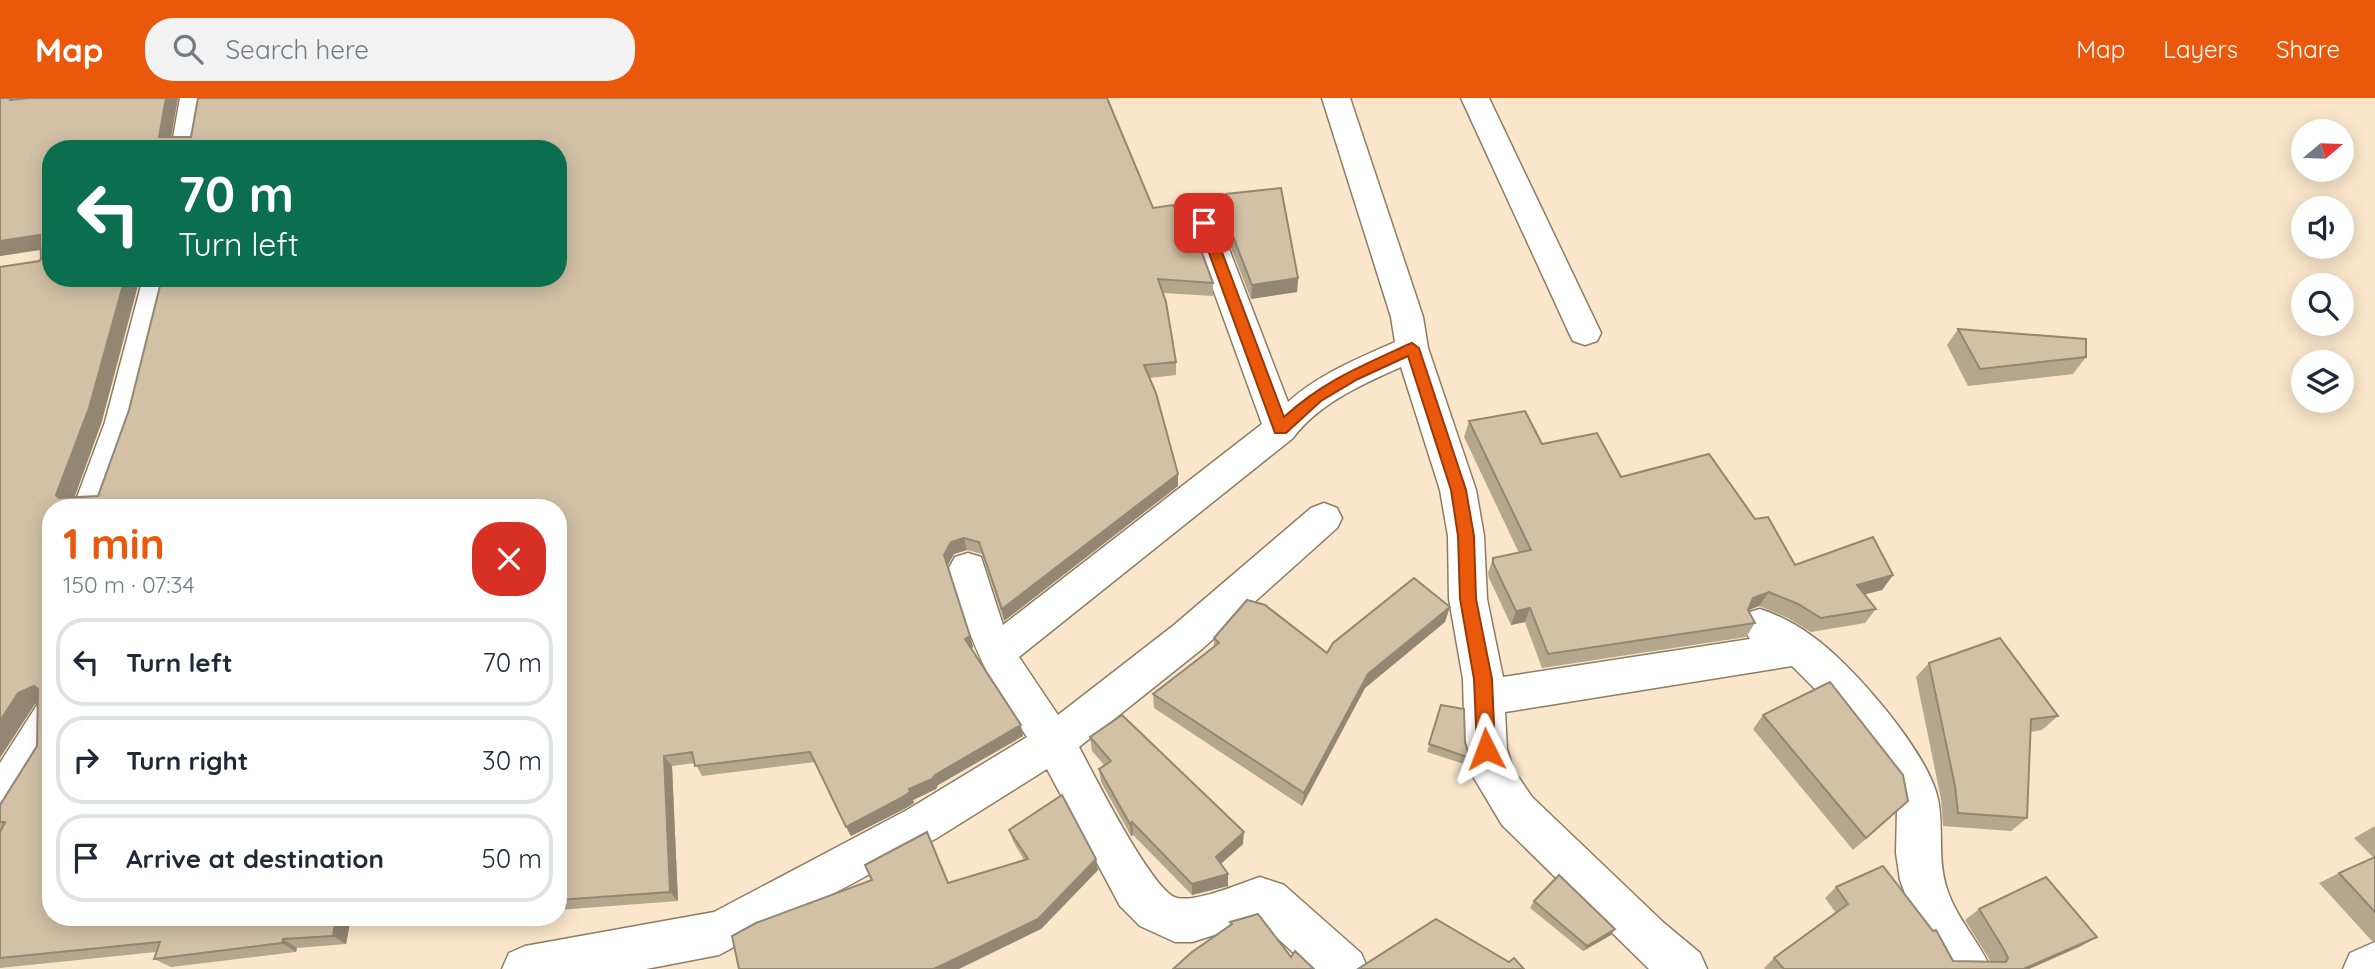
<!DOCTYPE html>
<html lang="en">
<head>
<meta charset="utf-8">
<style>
  body { margin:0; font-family:Quicksand,sans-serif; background:#f2f2f3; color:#1f2937; height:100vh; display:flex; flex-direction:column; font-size:26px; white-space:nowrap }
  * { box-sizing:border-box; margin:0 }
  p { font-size:23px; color:#747a83 }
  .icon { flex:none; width:38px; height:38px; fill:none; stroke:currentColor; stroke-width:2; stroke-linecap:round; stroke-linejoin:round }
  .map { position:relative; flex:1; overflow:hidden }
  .panel { position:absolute; left:42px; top:401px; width:525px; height:427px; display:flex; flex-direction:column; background:#fff; border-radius:28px; box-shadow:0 4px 18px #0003 }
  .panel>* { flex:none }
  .guide { position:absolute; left:42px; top:42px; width:525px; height:147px; border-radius:28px; box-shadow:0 4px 18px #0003; background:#0b6e4f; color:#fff; overflow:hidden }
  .needle { width:46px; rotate:71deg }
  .buttons { position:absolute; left:2291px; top:21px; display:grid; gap:14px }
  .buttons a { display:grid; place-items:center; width:63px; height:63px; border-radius:50%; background:#fff; box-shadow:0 4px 18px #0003; font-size:35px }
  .pin { position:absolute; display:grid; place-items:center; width:60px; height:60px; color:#fff; margin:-30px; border-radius:14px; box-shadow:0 4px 10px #0006 }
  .me { position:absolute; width:77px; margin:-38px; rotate:357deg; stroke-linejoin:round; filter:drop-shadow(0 0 5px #0008) }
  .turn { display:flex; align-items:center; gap:24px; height:147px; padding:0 21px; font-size:32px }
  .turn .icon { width:91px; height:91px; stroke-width:2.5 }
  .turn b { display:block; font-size:49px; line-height:60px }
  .round { display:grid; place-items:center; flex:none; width:74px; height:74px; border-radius:28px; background:#f2f2f3 }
  .overview { display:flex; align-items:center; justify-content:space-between; height:119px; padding:0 21px }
  h1 { font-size:42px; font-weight:700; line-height:52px; color:#ea580c }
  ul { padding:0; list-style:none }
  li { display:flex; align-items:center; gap:21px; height:88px; margin:0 14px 10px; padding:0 7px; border:4px solid #e0e1e3; border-radius:28px }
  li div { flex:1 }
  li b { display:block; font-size:26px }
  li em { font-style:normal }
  header { display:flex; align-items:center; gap:42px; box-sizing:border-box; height:98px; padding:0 35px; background:#ea580c; color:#fff }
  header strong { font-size:33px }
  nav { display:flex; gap:38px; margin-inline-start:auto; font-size:24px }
  .search { width:490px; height:63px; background:#f2f2f3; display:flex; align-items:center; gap:18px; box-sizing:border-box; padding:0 24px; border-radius:28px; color:#747a83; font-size:26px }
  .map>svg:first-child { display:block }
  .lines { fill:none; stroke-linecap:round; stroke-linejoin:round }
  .minor-casing { stroke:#8d7c62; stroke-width:3 }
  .minor { fill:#fff; fill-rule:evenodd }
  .wall { fill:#b5a68e; fill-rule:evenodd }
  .shaded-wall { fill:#938774 }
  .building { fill:#d2c1a5; stroke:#938774; stroke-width:2; fill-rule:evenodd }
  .route { fill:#ea580c; stroke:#983908; stroke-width:2 }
</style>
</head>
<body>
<header>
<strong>Map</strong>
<div class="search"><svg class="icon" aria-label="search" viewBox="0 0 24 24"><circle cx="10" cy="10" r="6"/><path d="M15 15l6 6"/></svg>Search here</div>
<nav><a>Map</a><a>Layers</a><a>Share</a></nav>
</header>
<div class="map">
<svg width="2375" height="871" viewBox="0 0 2375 871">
  <rect width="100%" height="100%" fill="#fae7cb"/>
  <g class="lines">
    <defs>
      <g id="minor">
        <path d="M 180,0 L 208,0 L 199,51 L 171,51 Z"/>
        <path d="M 1322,0 L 1350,0 L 1423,219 L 1428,250 L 1476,392 L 1484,438 L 1487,501 L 1503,579 L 1750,541 L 1741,527 L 1746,515 L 1760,511 C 1778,517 1796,526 1812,538 C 1851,565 1928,654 1938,701 C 1944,732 1937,761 1947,791 C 1956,820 1979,843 1991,871 L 1942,871 L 1916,825 L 1900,782 L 1896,755 L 1897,712 L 1892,689 L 1829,605 L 1792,568 L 1505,614 L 1507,651 L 1513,671 L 1532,699 L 1664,825 L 1700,855 L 1707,871 L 1649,871 L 1502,727 L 1474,680 L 1465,651 L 1463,581 L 1449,501 L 1448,438 L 1440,392 L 1401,269 C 1363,286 1319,305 1293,340 L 1019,559 L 1058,617 L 1174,527 L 1311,410 L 1324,405 L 1337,410 L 1342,420 L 1337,430 L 1202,551 L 1079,649 C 1093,675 1153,795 1177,800 C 1198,804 1239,786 1260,779 L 1284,787 L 1361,855 L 1368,871 L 1311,871 L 1259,823 L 1192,844 L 1175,844 L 1140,828 L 1120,808 L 1047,671 L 937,740 L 719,857 L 646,871 L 502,871 L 509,855 L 525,848 L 714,814 L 907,712 L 1027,639 C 987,582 967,537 949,470 L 955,459 L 968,455 L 981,459 L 1003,527 L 1262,326 L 1189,125 L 1193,118 L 1204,115 L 1215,118 L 1219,125 L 1288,304 C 1319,276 1357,261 1395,244 L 1391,219 Z"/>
        <path d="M 1461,0 L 1489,0 L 1601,235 L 1597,243 L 1585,247 L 1573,243 L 1569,235 Z"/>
        <path d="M 143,180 L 175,180 L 139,324 L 109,410 L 73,410 L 105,324 Z"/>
        <path d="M 51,602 L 51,657 L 15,716 L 0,722 L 0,665 L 37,607 Z"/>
        <path d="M 2375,844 L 2375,871 L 2343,871 L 2350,855 Z"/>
      </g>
    </defs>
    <use href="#minor" class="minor-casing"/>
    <use href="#minor" class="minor"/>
  </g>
  <g class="wall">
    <path d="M 0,0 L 178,0 L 171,39 L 1153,110 L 1213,185 L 1213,198 L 1163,195 L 1176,264 L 1176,277 L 1150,280 L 1178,376 L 1178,388 L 1004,523 L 982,456 L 967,452 L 954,456 L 947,468 L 973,549 L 971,550 L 1023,638 L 938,687 L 936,691 L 913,702 L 914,705 L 906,710 L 851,738 L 815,664 L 702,678 L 695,665 L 672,668 L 678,803 L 558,812 L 558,410 L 51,410 L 51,819 L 351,819 L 346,846 L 297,850 L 296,854 L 171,869 L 154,861 L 156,854 L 0,870 L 0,707 L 37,648 L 37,605 L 35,606 L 39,163 L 41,161 L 41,152 L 0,158 ZM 51,51 L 558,180 L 129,312 L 98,398 L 74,400 L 102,323 Z"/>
    <path d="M 1226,96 L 1298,180 L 1297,194 L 1251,201 L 1226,137 Z"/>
    <path d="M 1958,231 L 2086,259 L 2073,276 L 1968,288 L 1947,247 Z"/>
    <path d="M 1469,323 L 1542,346 L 1621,379 L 1755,421 L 1795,467 L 1893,477 L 1882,492 L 1865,496 L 1876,511 L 1865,525 L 1811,534 L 1788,520 L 1759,508 L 1748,512 L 1755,525 L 1746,539 L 1542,570 L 1525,524 L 1511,527 L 1489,480 L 1488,475 L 1493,460 L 1519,455 L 1464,339 Z"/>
    <path d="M 1445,524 L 1365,590 L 1302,708 L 1154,610 L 1153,596 L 1214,549 L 1214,540 L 1327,555 Z"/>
    <path d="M 1929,565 L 2058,618 L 2042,632 L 2030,634 L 2027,720 L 2011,733 L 1943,728 L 1941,701 L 1916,579 Z"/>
    <path d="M 1441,607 L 1465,644 L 1470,660 L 1467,667 L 1427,654 Z"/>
    <path d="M 1763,617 L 1908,703 L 1853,752 L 1753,631 Z"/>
    <path d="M 1090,639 L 1243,746 L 1221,766 L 1228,788 L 1192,797 L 1133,737 L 1131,738 L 1101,684 L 1099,671 L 1104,667 L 1092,653 Z"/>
    <path d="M 2375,728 L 2375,843 L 2372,843 L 2319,785 L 2339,775 L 2374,760 L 2354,740 Z"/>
    <path d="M 1009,732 L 1096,761 L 1098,772 L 1041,831 L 948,785 L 1024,762 L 1013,743 Z"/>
    <path d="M 1836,789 L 1953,863 L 1991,864 L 1965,822 L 1979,811 L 2081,848 L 2029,871 L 1765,871 L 1764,870 L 1774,860 L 1836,815 L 1825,800 Z"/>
    <path d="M 1534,803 L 1611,837 L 1583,853 L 1530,810 Z"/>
    <path d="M 379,819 L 471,819 L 389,825 Z"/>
  </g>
  <g class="shaded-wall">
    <path d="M 166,0 L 178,0 L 169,51 L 159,39 Z"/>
    <path d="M 40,137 L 51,150 L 0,158 L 0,143 Z"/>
    <path d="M 125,180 L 140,180 L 102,323 L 71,409 L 59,400 L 56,397 Z"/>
    <path d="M 1298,180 L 1297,194 L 1251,201 L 1252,187 Z"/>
    <path d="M 1178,376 L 1178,388 L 1004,523 L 1002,511 Z"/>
    <path d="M 964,440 L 967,452 L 954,456 L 947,469 L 944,457 L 951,444 Z"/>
    <path d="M 1893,477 L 1882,492 L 1847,501 L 1857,487 Z"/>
    <path d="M 1769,494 L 1759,508 L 1744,514 L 1753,500 Z"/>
    <path d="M 1450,509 L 1445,524 L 1365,590 L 1302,708 L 1304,695 L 1368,576 Z"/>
    <path d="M 1530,510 L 1525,524 L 1511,527 L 1516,513 Z"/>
    <path d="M 970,538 L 973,549 L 968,553 L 965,541 Z"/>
    <path d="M 34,588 L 50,600 L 35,606 L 0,660 L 0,623 L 18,595 Z"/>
    <path d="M 1021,627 L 1023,638 L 938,687 L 936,691 L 913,702 L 914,705 L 906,710 L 851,738 L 846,729 L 909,691 Z"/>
    <path d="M 664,658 L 672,668 L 678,803 L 670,794 Z"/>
    <path d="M 1908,703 L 1894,716 L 1853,752 L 1866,740 Z"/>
    <path d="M 1132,724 L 1133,737 L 1131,738 L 1130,726 Z"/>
    <path d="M 1244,734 L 1243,746 L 1215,771 L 1216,759 Z"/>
    <path d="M 1096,761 L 1098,772 L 1041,831 L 959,871 L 934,871 Z"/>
    <path d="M 1228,776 L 1228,788 L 1192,797 L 1192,786 Z"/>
    <path d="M 336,819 L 351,819 L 346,846 L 333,838 Z"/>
    <path d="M 1615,831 L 1611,837 L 1583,853 L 1587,848 Z"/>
    <path d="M 2097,839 L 2081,848 L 2029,871 L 2023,871 Z"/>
    <path d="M 283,841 L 297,850 L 296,854 L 282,845 Z"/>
  </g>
  <g class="building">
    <path d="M 0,0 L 11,0 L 10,2 L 29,0 L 166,0 L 159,39 L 191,39 L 198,0 L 1107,0 L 1153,110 L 1173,107 L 1194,133 L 1213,185 L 1158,181 L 1166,204 L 1176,264 L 1144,267 L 1156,295 L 1178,376 L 1002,511 L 979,444 L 964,440 L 951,444 L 944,457 L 970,538 L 965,541 L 1021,627 L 935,677 L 932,681 L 909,691 L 910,694 L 901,700 L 846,729 L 810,654 L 695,668 L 692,654 L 664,658 L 670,794 L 558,802 L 558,410 L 51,410 L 51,819 L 336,819 L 333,838 L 283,841 L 282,845 L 154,861 L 160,844 L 0,860 L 0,734 L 5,724 L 0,724 L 0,707 L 37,648 L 38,591 L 34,588 L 18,595 L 0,623 L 0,169 L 39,163 L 41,161 L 40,137 L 0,143 ZM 51,51 L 558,51 L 558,180 L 162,180 L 129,312 L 98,398 L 59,400 L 56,397 L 89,310 L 125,180 L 51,180 Z"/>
    <path d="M 1281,90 L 1298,180 L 1252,187 L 1227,123 L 1226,96 Z"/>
    <path d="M 1958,231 L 2086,241 L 2086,259 L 1980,271 Z"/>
    <path d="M 1525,313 L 1542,346 L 1597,335 L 1621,379 L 1709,356 L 1755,421 L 1768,419 L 1795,467 L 1873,439 L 1893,477 L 1857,487 L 1876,511 L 1821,520 L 1798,506 L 1769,494 L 1753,500 L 1748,512 L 1755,525 L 1548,556 L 1530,510 L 1516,513 L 1493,465 L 1493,460 L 1531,452 L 1469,323 Z"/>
    <path d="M 1414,480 L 1450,509 L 1368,576 L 1304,695 L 1153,596 L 1219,545 L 1214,540 L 1247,502 L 1265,507 L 1327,555 L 1333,545 Z"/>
    <path d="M 2000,540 L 2058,618 L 2031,621 L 2027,720 L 1958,715 L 1955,688 L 1929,565 Z"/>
    <path d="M 1830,584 L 1903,677 L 1908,703 L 1866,740 L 1763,617 Z"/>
    <path d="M 1441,607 L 1464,611 L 1465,644 L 1470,660 L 1429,646 Z"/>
    <path d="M 1122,617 L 1244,734 L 1216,759 L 1228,776 L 1192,786 L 1132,724 L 1130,726 L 1099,671 L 1111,663 L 1090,639 Z"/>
    <path d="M 1062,697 L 1096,761 L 1038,821 L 934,871 L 739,871 L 732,838 L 756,825 L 872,782 L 865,767 L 927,734 L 948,785 L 1028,761 L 1009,732 Z"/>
    <path d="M 2375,759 L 2375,814 L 2339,775 Z"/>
    <path d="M 1883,768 L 1933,833 L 1936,832 L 1953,863 L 2006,864 L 2008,860 L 2003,850 L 1979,811 L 2046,779 L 2097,839 L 2023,871 L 1784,871 L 1774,860 L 1848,806 L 1836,789 Z"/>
    <path d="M 1559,777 L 1615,831 L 1587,848 L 1534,803 Z"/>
    <path d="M 1258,816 L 1291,859 L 1295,853 L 1314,871 L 1173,871 L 1192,854 L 1232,826 L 1230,824 Z"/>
    <path d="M 1436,821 L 1509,864 L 1514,860 L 1524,871 L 1358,871 Z"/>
  </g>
  <path class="route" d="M 1204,121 L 1211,125 L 1284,319 C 1322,284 1361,268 1407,247 L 1412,245 L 1419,250 L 1466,392 L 1474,438 L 1476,501 L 1492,581 L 1495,651 L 1492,656 L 1486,659 L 1480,656 L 1477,651 L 1474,581 L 1460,501 L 1458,438 L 1451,392 L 1408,258 L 1358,281 L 1321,303 L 1286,335 L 1275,335 L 1198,125 Z"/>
</svg>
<div class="buttons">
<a><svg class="needle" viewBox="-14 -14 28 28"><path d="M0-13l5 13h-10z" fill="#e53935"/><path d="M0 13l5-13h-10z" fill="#747a83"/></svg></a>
<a><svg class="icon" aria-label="sound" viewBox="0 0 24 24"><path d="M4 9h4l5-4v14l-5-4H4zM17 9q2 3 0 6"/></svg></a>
<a><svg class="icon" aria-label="search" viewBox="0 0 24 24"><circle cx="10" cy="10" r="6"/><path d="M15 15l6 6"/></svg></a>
<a><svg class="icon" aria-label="layers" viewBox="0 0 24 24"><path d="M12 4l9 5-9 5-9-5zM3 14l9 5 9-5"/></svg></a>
</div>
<div class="pin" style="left:1204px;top:125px;background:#d93025"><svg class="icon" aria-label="arrive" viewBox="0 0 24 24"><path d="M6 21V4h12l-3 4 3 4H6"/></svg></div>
<svg class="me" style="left:1486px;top:651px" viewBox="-20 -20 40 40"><path d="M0-17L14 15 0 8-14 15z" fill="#ea580c" stroke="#fff" stroke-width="4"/></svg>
<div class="guide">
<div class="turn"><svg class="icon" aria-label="left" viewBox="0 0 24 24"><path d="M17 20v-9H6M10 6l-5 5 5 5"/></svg><div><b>70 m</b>Turn left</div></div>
</div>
<section class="panel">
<div class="overview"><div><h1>1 min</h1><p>150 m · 07:34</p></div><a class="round" style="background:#d93025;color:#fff"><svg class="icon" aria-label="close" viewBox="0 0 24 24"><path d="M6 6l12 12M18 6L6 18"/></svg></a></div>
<ul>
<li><svg class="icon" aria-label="left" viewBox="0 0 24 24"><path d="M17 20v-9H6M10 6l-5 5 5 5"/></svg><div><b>Turn left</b></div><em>70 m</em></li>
<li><svg class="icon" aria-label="right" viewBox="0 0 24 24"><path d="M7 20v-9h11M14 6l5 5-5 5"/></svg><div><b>Turn right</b></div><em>30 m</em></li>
<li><svg class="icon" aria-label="arrive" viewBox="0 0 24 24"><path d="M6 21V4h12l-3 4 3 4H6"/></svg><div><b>Arrive at destination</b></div><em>50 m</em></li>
</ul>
</section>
</div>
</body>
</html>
